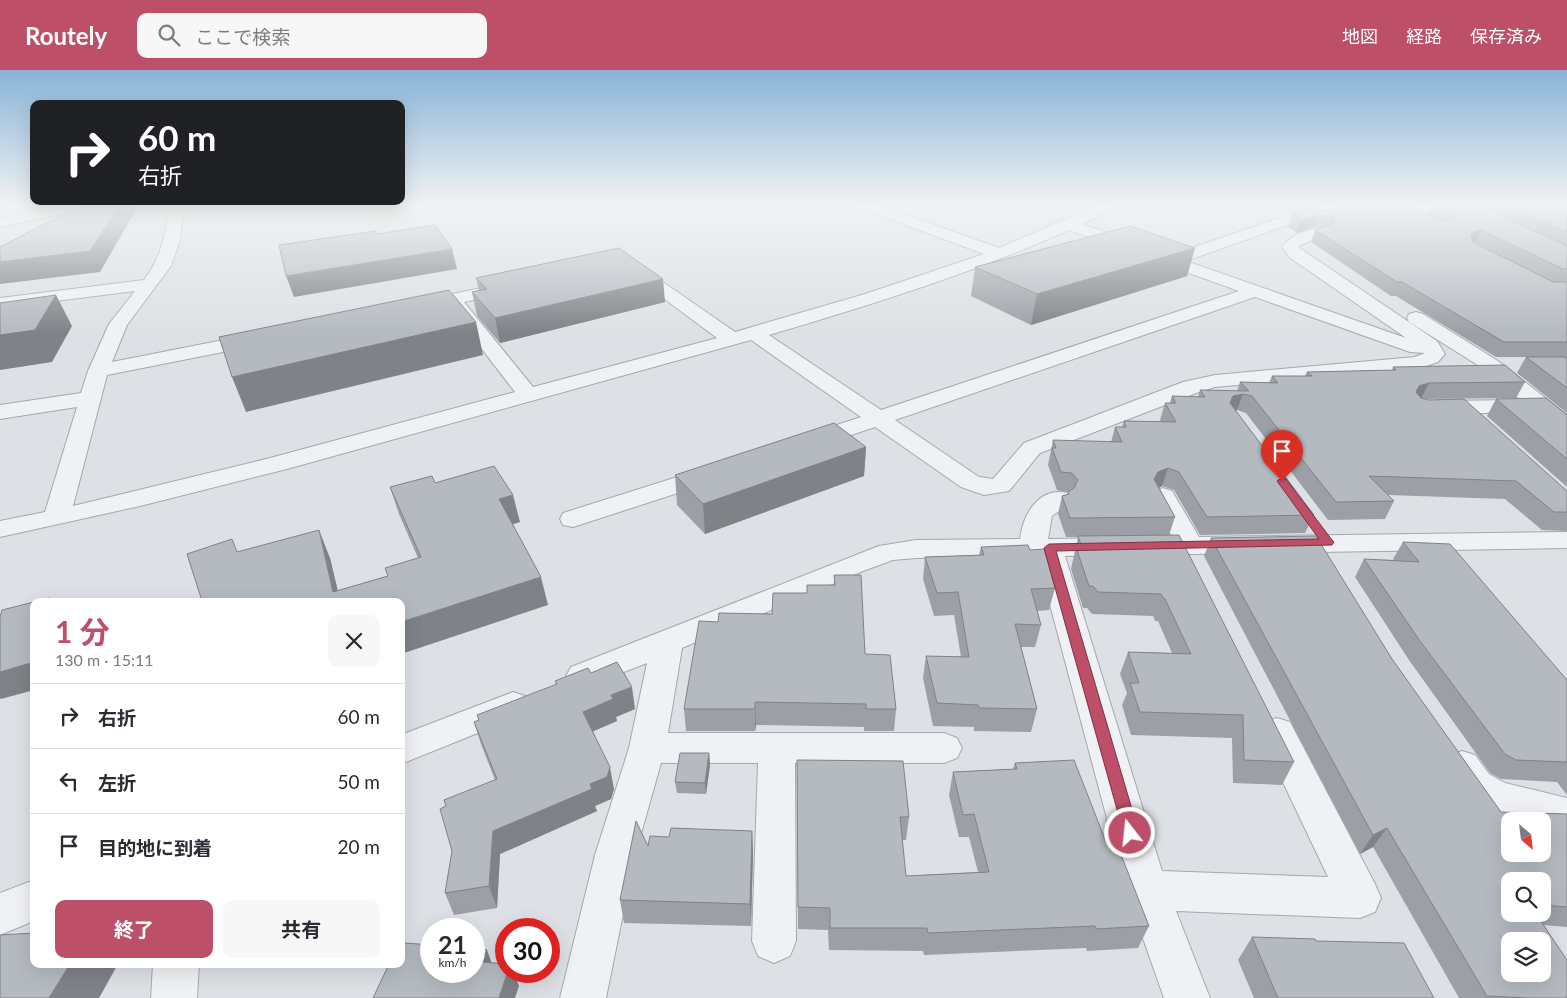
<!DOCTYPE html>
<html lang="ja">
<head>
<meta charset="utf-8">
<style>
  body { margin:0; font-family:Lato,"Noto Sans JP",sans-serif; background:#f7f7f7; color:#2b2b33; height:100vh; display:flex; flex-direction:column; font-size:19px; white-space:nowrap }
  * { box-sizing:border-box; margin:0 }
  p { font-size:16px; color:#7c7c81 }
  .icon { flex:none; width:28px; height:28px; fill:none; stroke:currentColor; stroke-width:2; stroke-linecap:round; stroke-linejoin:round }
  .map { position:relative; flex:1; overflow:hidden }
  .drawer { position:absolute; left:30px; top:528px; width:375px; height:370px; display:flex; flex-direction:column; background:#fff; border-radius:10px; box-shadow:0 5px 20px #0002 }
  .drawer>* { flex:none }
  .hud { position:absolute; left:30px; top:30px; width:375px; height:105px; border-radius:10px; box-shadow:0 5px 20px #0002; background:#202124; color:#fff; overflow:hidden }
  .needle { width:32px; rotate:152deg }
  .tools { position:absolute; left:1501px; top:742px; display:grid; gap:10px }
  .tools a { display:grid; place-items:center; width:50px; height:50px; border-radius:10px; background:#fff; box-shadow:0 5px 20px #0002; font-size:25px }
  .speed { position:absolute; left:420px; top:848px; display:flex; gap:10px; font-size:25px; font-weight:700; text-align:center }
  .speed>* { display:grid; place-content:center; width:65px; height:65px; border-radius:50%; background:#fff; box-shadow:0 5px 20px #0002; line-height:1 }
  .speed small { font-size:12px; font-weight:400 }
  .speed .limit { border:8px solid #d22; background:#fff; color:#111 }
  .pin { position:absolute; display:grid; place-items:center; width:42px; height:42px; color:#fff; margin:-51px -21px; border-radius:50% 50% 50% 0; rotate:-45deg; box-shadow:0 0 5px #0007 }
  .pin .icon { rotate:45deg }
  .me { position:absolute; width:55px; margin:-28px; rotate:344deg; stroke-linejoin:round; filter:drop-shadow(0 0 4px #0008) }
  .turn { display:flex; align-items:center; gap:18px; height:105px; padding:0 25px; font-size:22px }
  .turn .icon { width:65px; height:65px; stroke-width:2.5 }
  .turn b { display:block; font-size:35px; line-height:42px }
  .round { display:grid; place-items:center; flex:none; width:52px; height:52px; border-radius:10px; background:#f7f7f7 }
  .head { display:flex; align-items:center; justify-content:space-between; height:85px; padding:0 25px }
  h1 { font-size:30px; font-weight:700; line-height:38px; color:#bd4f69 }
  .button { display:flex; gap:10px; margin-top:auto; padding:10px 25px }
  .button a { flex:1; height:58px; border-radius:10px; background:#bd4f69; color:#fff; font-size:20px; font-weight:700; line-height:58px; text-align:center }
  .button a+a { background:#f7f7f7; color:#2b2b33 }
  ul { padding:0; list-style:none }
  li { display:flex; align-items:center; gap:15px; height:65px; padding:0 25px; border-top:1px solid #e1e1e2 }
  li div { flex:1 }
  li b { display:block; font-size:19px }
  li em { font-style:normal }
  header { display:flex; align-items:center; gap:30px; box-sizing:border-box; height:70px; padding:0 25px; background:#bd4f69; color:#fff }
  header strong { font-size:24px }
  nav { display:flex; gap:28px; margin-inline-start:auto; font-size:18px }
  .search { width:350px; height:45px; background:#f7f7f7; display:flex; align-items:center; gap:12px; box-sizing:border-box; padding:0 18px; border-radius:10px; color:#7c7c81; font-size:19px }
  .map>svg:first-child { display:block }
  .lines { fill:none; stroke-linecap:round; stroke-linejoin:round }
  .minor-casing { stroke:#a3a8ae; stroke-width:2 }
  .minor { fill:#eff1f4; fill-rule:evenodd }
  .wall { fill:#9ca0a6; fill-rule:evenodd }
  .shaded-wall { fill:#7f8287 }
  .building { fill:#b5bac1; stroke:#7f8287; fill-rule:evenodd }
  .route { fill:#bd4f69; stroke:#7b3344 }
</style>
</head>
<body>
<header>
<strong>Routely</strong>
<div class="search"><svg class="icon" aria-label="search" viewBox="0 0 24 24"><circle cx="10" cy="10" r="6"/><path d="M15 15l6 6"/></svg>ここで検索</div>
<nav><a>地図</a><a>経路</a><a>保存済み</a></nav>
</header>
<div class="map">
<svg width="1567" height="928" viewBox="0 0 1567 928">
  <rect width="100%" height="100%" fill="#dde1e5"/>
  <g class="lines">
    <defs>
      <g id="minor">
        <path d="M 76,133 L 101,133 L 94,137 L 0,157 L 0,149 Z"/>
        <path d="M 170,133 L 184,133 L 180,170 L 171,196 L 127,255 L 112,292 L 258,263 L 265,265 L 268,269 L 265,273 L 258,275 L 107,305 L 73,436 L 270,388 L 515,322 L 448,235 L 420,241 L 414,240 L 411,236 L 414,232 L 510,212 L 516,213 L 519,217 L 516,221 L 464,232 L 533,317 L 717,268 L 628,202 L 626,199 L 628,196 L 640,196 L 735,262 L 865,224 L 984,184 L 855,136 L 853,133 L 872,133 L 999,178 L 1104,133 L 1121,133 L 1119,136 L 1082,154 L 1171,185 L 1324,133 L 1343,133 L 1341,136 L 1186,191 L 1406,268 L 1289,187 L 1282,177 C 1290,165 1313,156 1327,160 L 1329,163 L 1327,166 L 1309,171 L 1298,177 L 1437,271 L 1445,284 L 1438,292 L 1418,299 L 1215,317 L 1199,322 L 1040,383 L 1009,421 L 984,425 L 961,417 L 875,357 L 816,377 L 808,379 L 800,377 L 796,372 L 800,367 L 861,347 L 751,270 L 287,399 L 140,436 L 0,467 L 0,451 L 45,442 L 77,337 L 0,349 L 0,335 L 81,323 L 88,301 L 109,254 L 135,221 L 0,238 L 0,228 L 144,210 C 163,185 165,163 170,133 ZM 1069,160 L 1239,221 L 881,340 L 769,265 C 871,235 973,203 1069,160 ZM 1255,227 L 1410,282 L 1425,283 L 1415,287 L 1215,305 L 1183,312 L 1024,373 L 993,409 L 979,407 L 895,350 Z"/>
        <path d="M 1429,133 L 1449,133 L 1447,136 L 1422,144 L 1440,153 L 1442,156 L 1440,159 L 1430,159 L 1405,147 L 1403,144 L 1405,141 Z"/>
        <path d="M 1416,242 L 1423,244 L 1498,291 L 1567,345 L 1567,363 L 1559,361 L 1535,341 L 1437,345 L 1429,343 L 1426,338 L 1429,333 L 1437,331 L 1521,330 L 1484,299 L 1409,252 L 1407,248 L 1409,244 Z"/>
        <path d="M 712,396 L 721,399 L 725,404 L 721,409 L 573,457 L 563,455 L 560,449 L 563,443 Z"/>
        <path d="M 1163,418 L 1172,421 L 1199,467 L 1567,462 L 1567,478 L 1065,486 L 1162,801 L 1328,807 L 1259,662 L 1264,652 L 1277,648 L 1290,652 L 1375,814 L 1381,828 L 1375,842 L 1360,848 L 1176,841 L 1210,928 L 1164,928 L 1126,820 L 1037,486 L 916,488 L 893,490 L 863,501 L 682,578 L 668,663 L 944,663 L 957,668 L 962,678 L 957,688 L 944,693 L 795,693 L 796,871 L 790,886 L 774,893 L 758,886 L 752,871 L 758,693 L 661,693 L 635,785 L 606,928 L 560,928 L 595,785 L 629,678 L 647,593 L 583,618 L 571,615 L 566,606 L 571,597 L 879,476 L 916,470 L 1020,469 C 1023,444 1039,416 1068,423 L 1072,429 L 1068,435 L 1052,446 L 1048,469 L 1172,467 L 1150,426 L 1154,421 Z"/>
        <path d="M 513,622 L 525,626 L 530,635 L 525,644 L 401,694 L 401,665 Z"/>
        <path d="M 1462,681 L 1475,685 L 1489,704 L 1505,713 L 1567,728 L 1567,762 L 1542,755 L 1542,751 C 1519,751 1479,743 1462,726 C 1454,718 1448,706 1443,696 L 1449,685 Z"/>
        <path d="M 34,810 L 34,851 L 0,865 L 0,823 Z"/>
        <path d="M 153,894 L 199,894 L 197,928 L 151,928 Z"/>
      </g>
    </defs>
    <use href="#minor" class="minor-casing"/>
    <use href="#minor" class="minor"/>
  </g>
  <g class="wall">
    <path d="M 1432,133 L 1482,136 L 1484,133 L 1567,133 L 1567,343 L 1517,303 L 1526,287 L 1496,287 L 1396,226 L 1391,226 L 1311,172 L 1315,160 L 1322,158 L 1315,157 L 1297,163 L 1288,157 L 1292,144 L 1332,142 L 1427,144 Z"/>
    <path d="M 1195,178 L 1187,206 L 1031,255 L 971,226 L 975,197 Z"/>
    <path d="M 476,208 L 665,232 L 500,273 L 477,246 L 472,222 L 479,220 Z"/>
    <path d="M 1393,297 L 1525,312 L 1516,328 L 1425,329 L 1567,421 L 1567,461 L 1542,460 L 1505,429 L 1388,425 L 1394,431 L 1385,449 L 1328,450 L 1246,343 L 1237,340 L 1236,341 L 1314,445 L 1305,463 L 1200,465 L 1174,420 L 1162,416 L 1159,418 L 1175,447 L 1169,465 L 1294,692 L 1282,715 L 1233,713 L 1232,668 L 1131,665 L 1122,635 L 1127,623 L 1120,604 L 1128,582 L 1172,583 L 1158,551 L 1155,551 L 1153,546 L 1092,544 L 1087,538 L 1083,538 L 1071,499 L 1078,467 L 1066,467 L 1058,444 L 1062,426 L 1067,424 L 1069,422 L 1057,420 L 1048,395 L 1053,370 L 1111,372 L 1115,357 L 1122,357 L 1124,351 L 1161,352 L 1160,350 L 1165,333 L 1170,333 L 1172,326 L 1198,327 L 1200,320 L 1237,321 L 1240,312 L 1269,313 L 1272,306 L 1305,306 L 1307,302 L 1392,300 Z"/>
    <path d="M 1496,329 L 1567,345 L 1567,417 L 1487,346 Z"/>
    <path d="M 866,377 L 864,406 L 705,464 L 677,435 L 675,405 Z"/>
    <path d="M 435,413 L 520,452 L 513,454 L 548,535 L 202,531 L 238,482 L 330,488 L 338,521 L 388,506 L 418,488 L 399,444 L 390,417 Z"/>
    <path d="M 1211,468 L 1392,589 L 1501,742 L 1567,744 L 1567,857 L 1543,855 L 1567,928 L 1459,928 L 1373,777 L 1360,784 L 1204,486 ZM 1542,811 L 1542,844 L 1510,844 Z"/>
    <path d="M 1403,472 L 1567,610 L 1567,725 L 1557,712 L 1501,709 L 1490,703 L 1409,590 L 1355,507 L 1364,489 L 1394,490 L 1393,489 Z"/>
    <path d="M 981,477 L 1030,480 L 1055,518 L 1049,540 L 1037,541 L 1041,555 L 1035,577 L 1021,577 L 1037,639 L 1031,662 L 974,661 L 974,657 L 933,656 L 923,608 L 926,586 L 961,587 L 954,545 L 934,546 L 923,509 L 925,487 L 979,485 Z"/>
    <path d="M 834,505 L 865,584 L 896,639 L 894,661 L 864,661 L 864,657 L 756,655 L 755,661 L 686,661 L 684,639 L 718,552 L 772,544 L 807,523 L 834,515 Z"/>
    <path d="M 591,603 L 635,639 L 616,647 L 617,651 L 593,661 L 614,719 L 611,729 L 595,736 L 597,741 L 500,784 L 497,838 L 454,845 L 445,823 L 452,781 L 446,736 L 495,710 L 481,674 L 474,652 L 556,615 L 555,611 Z"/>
    <path d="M 709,683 L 710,695 L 706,724 L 677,723 L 675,712 Z"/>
    <path d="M 797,690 L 909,747 L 906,770 L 902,770 L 906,806 L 978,802 L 969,767 L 959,767 L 949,725 L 953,702 L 1013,699 L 1015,693 L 1106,772 L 1149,856 L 1138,878 L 1087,881 L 1086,878 L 924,885 L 923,881 L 829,880 L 828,860 L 798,859 Z"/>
    <path d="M 752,761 L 753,784 L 751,856 L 624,853 L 620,830 L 648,776 L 669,767 Z"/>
    <path d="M 1252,867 L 1316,871 L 1434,928 L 1254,928 L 1238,890 Z"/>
  </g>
  <g class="shaded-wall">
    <path d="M 121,133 L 140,133 L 100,202 L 0,214 L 0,192 Z"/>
    <path d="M 1319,145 L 1315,157 L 1297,163 L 1301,150 Z"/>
    <path d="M 1481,160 L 1475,173 L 1471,166 L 1473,162 Z"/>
    <path d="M 1195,178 L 1187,206 L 1031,255 L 1037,224 Z"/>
    <path d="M 452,179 L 457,199 L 294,227 L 286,206 Z"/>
    <path d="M 663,209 L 665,232 L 500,273 L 495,248 Z"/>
    <path d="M 56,225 L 72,256 L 52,292 L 0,300 L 0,265 Z"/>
    <path d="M 476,252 L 483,285 L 246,342 L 232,307 Z"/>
    <path d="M 1429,313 L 1421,329 L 1411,332 L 1419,316 Z"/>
    <path d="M 1243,324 L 1237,340 L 1227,343 L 1224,350 L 1233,326 Z"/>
    <path d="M 866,377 L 864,406 L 705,464 L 703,434 Z"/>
    <path d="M 1168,398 L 1162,416 L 1153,420 L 1154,409 L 1158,402 Z"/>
    <path d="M 513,425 L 520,452 L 506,456 L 499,429 Z"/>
    <path d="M 319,460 L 330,488 L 340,531 L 333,522 Z"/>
    <path d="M 541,507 L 548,535 L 401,584 L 401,552 Z"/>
    <path d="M 34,592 L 34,620 L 1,629 L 0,628 L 0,602 Z"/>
    <path d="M 632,617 L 635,639 L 616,647 L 617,651 L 587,664 L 583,642 L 611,625 Z"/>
    <path d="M 755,632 L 756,655 L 755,661 Z"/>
    <path d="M 709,683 L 710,695 L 706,724 L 705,713 Z"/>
    <path d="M 610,697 L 614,719 L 611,729 L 595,736 L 597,741 L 500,784 L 497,838 L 489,816 L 493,761 L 590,714 Z"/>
    <path d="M 1387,758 L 1373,777 L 1360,784 L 1373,765 Z"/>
    <path d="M 752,761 L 753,784 L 751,856 L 750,834 Z"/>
    <path d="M 487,880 L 495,902 L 482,892 Z"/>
    <path d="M 70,894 L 118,894 L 99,928 L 49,928 Z"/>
    <path d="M 508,901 L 513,901 L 519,916 L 515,928 L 499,928 Z"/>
  </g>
  <g class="building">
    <path d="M 85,133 L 121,133 L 90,181 L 0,192 L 0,177 Z"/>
    <path d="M 1433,133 L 1474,133 L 1567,176 L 1567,199 L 1563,199 L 1481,160 L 1473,162 L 1471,166 L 1473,172 L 1553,212 L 1567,212 L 1567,272 L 1504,272 L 1402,212 L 1397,212 L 1315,160 L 1333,154 L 1335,149 L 1332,146 L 1319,145 L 1301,150 L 1292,144 L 1314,137 L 1332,142 L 1419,141 L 1441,151 L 1452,151 L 1455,148 L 1453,143 Z"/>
    <path d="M 1504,133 L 1567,133 L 1567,162 Z"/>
    <path d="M 435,155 L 452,179 L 286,206 L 279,175 L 376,161 L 377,164 Z"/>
    <path d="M 1130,156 L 1195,178 L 1037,224 L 975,197 Z"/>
    <path d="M 619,178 L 663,209 L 495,248 L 472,222 L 487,219 L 476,208 Z"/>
    <path d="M 449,220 L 476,252 L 232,307 L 219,267 Z"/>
    <path d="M 56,225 L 35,260 L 0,265 L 0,233 Z"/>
    <path d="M 1526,287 L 1563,287 L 1567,288 L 1567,318 Z"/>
    <path d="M 1505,295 L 1525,312 L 1429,313 L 1419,316 L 1416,322 L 1421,328 L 1429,330 L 1464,329 L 1567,421 L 1567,442 L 1554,442 L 1516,411 L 1369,406 L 1394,431 L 1336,432 L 1252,326 L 1243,324 L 1233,326 L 1230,333 L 1314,445 L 1207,447 L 1179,402 L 1168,398 L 1158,402 L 1154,409 L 1175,447 L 1070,448 L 1062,426 L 1069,424 L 1068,422 L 1074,418 L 1078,410 L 1072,403 L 1061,402 L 1052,378 L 1056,378 L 1053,370 L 1122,372 L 1115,357 L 1126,357 L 1124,351 L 1176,352 L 1165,333 L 1176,333 L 1172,326 L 1205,327 L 1200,320 L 1249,321 L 1240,312 L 1278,313 L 1272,306 L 1312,306 L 1307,302 L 1396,300 L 1393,297 Z"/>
    <path d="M 1546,328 L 1567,345 L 1567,389 L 1496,329 Z"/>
    <path d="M 834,353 L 866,377 L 703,434 L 675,405 Z"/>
    <path d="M 494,396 L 513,425 L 499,429 L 541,507 L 401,552 L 401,531 L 202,531 L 187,484 L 232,469 L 237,482 L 319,460 L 333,522 L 388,506 L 385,498 L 421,487 L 390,417 L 432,406 L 435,413 Z"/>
    <path d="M 1179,465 L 1294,692 L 1244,690 L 1243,645 L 1140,642 L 1130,613 L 1139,613 L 1128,582 L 1191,584 L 1165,529 L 1163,528 L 1161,524 L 1098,522 L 1093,516 L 1089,516 L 1076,477 L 1082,477 L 1078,466 Z"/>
    <path d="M 1316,466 L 1392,589 L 1501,742 L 1567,744 L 1567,837 L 1542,835 L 1542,811 L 1510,811 L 1510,844 L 1536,844 L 1567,890 L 1567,928 L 1529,928 L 1487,926 L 1387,758 L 1373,765 L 1211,468 ZM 1510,751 L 1542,751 L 1542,784 L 1510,784 ZM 1510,871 L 1542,871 L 1542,904 L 1510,904 Z"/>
    <path d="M 1403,472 L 1450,474 L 1567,610 L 1567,692 L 1516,690 L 1505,684 L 1420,571 L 1364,489 L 1419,492 Z"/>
    <path d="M 1028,475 L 1030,480 L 1044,479 L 1055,518 L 1031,519 L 1041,555 L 1015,554 L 1037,639 L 979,638 L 978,635 L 937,633 L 926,586 L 969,587 L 958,522 L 937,523 L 925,487 L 984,485 L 981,477 Z"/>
    <path d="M 834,505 L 861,505 L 865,584 L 890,585 L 896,639 L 866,639 L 866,634 L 755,632 L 755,639 L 684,639 L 699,551 L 718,552 L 719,543 L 772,544 L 773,523 L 807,523 L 807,515 L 835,515 Z"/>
    <path d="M 50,528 L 49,531 L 36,531 Z"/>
    <path d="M 34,532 L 34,592 L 0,602 L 0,547 L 2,540 Z"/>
    <path d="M 617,592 L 632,617 L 611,625 L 613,629 L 583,642 L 610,697 L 607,707 L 590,714 L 592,719 L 493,761 L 489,816 L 445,823 L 452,781 L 440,739 L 446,736 L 444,730 L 497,709 L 474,652 L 479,650 L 477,645 L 557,614 L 555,611 L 588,598 L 591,603 Z"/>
    <path d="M 680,683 L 709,683 L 705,713 L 675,712 Z"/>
    <path d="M 797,690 L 903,691 L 909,747 L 900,747 L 906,806 L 989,802 L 974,744 L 963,745 L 953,702 L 1017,699 L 1015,693 L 1074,690 L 1106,772 L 1116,772 L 1149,856 L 1096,859 L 1095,856 L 928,863 L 927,858 L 830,858 L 830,838 L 798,837 Z"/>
    <path d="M 636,751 L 648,776 L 650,766 L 669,767 L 671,758 L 752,761 L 750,834 L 620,830 Z"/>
    <path d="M 34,863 L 34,894 L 70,894 L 49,928 L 0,928 L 0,865 Z"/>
    <path d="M 1252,867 L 1315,869 L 1316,871 L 1404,873 L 1434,928 L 1278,928 Z"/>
    <path d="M 405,873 L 431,875 L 431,901 L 474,901 L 474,879 L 487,880 L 482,892 L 506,894 L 506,901 L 508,901 L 499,928 L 373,928 L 389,894 L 401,894 L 401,881 Z"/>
  </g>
  <linearGradient id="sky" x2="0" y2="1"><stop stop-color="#89b3d8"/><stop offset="0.51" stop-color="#f0f2f3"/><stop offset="1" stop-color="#f0f2f3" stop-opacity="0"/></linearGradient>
  <rect width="1567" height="263" fill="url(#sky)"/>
  <path class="route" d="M 1282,408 L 1286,409 L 1332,470 L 1334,472 L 1332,475 L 1056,481 L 1139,763 L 1136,768 L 1130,770 L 1125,768 L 1044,478 L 1049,474 L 1319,469 L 1277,411 Z"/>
</svg>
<div class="tools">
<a><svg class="needle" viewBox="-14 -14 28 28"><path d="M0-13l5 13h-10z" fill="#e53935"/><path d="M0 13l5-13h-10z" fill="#7c7c81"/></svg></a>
<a><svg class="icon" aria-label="search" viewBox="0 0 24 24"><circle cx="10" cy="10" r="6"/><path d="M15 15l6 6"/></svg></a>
<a><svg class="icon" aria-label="layers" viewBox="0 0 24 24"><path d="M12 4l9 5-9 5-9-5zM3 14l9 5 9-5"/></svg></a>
</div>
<div class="speed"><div>21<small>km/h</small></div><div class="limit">30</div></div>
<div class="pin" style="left:1282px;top:411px;background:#d93025"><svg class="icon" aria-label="arrive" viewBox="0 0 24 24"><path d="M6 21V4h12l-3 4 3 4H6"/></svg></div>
<svg class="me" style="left:1130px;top:763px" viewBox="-20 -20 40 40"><circle r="17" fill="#bd4f69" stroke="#fff" stroke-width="3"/><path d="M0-11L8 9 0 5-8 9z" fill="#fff"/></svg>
<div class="hud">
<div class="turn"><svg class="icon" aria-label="right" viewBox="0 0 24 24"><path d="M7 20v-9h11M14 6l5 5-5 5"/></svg><div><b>60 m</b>右折</div></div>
</div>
<section class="drawer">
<div class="head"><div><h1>1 分</h1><p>130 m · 15:11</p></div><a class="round"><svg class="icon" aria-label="close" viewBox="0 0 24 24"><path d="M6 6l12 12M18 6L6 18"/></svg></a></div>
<ul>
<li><svg class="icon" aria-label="right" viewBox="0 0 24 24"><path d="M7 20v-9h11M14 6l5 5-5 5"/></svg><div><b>右折</b></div><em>60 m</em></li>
<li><svg class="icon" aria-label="left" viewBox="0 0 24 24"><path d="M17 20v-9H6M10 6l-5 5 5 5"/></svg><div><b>左折</b></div><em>50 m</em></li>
<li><svg class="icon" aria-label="arrive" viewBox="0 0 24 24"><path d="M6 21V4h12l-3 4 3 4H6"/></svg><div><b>目的地に到着</b></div><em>20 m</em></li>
</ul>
<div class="button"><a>終了</a><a>共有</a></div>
</section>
</div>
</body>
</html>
